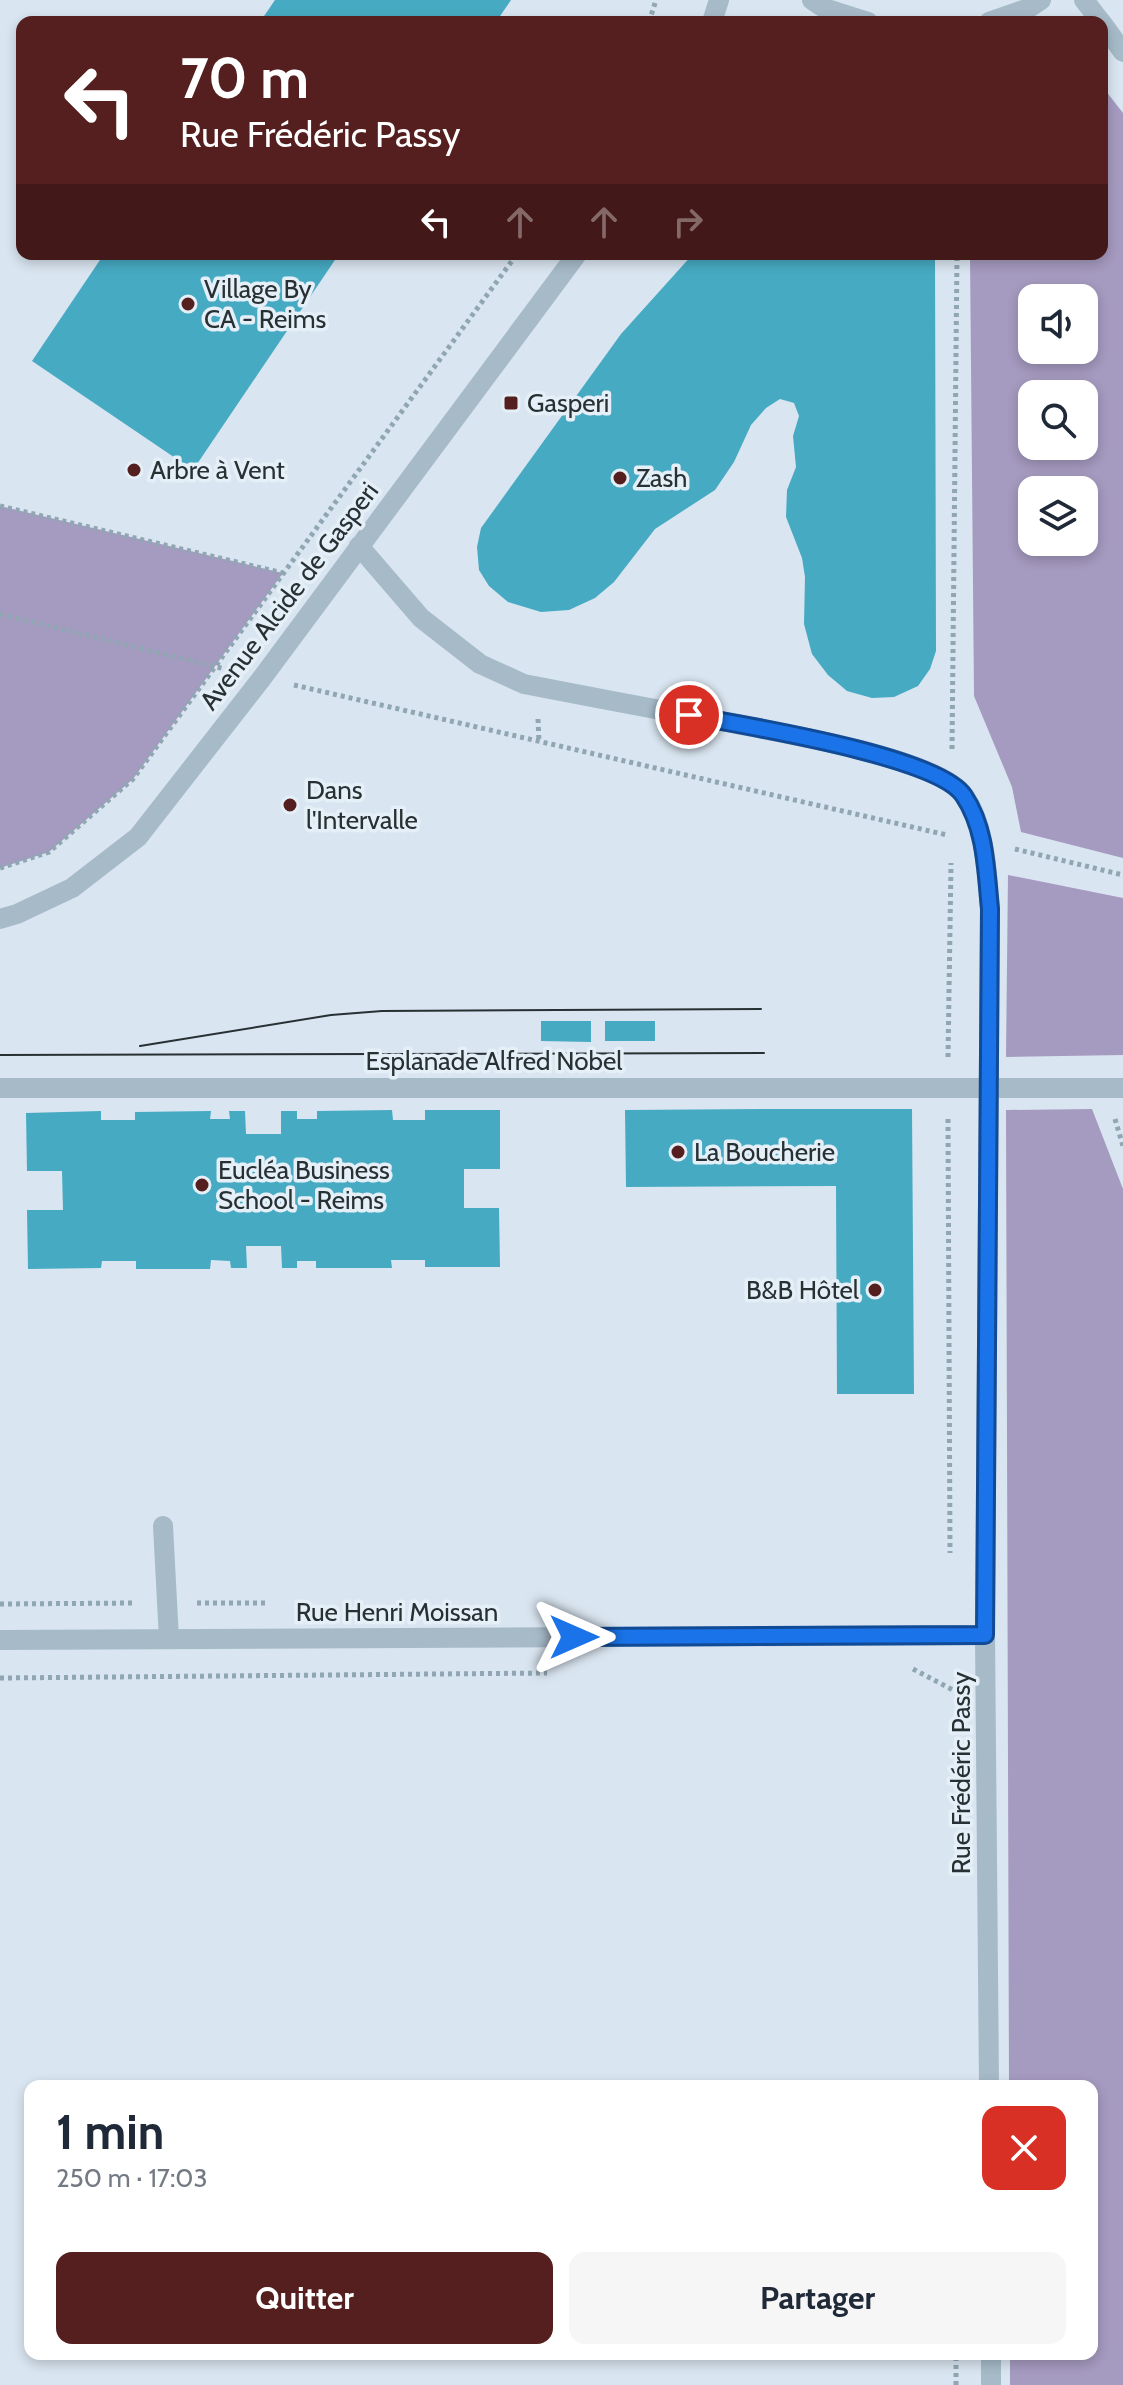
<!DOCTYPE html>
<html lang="fr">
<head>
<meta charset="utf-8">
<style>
  body { margin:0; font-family:Cabin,sans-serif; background:#f6f6f7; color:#1f2937; height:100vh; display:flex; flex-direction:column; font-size:30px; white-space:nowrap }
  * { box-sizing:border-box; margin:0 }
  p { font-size:26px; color:#747a83 }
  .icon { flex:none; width:44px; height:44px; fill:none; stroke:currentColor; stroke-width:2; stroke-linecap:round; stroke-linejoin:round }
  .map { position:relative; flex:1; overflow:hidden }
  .sheet { position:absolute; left:24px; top:2080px; width:1074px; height:280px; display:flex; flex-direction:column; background:#fff; border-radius:16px; box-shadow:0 4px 12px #0003 }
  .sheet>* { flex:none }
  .hud { position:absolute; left:16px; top:16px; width:1092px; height:244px; border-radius:16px; box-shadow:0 4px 12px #0003; background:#541f1e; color:#fff; overflow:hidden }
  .fabs { position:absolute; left:1018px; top:284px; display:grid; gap:16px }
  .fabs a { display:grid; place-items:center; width:80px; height:80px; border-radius:16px; background:#fff; box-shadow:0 4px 12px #0003; font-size:40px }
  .pin { position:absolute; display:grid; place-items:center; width:68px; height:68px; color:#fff; margin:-34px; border:4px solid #fff; border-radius:50%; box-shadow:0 2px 8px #0007 }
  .me { position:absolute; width:88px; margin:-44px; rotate:90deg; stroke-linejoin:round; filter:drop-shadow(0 0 6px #0008) }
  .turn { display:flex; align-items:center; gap:28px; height:168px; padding:0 32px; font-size:36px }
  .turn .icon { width:104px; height:104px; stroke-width:2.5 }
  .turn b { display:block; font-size:56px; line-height:68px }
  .lanes { display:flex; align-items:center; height:76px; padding:0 32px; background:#0003; justify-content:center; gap:40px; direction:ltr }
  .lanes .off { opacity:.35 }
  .round { display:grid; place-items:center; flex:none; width:84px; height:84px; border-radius:16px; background:#f6f6f7 }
  .headline { display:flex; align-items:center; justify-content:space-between; height:136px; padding:0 32px }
  h1 { font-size:48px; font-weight:700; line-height:60px }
  .cta { display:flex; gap:16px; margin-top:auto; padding:16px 32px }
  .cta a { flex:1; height:92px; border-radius:16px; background:#541f1e; color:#fff; font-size:32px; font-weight:700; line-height:92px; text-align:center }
  .cta a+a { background:#f6f6f7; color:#1f2937 }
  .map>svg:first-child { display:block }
  .green { fill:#a59abf; fill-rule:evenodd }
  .building { fill:#46aac2 }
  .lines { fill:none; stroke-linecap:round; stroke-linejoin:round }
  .path { stroke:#90a6b3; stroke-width:5; stroke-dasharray:4 4; stroke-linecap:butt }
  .minor { stroke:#a6bac8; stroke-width:20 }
  .tram { stroke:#273134; stroke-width:2 }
  .route-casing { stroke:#114b97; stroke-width:20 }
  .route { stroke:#1a73e8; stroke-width:14 }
  .poi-dot { fill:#541f1e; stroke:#e5eff8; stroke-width:3 }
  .labels { text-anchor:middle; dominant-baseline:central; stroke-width:7; stroke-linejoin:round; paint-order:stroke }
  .poi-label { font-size:26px; fill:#273134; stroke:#e5eff8; text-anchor:start }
  .street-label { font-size:26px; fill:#273134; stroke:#e5eff8 }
</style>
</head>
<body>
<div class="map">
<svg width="1123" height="2385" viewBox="0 0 1123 2385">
  <rect width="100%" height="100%" fill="#d9e5f0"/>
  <g class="green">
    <path d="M 1102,86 L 1123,113 L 1123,858 L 1021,832 L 1012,787 L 974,696 L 970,254 L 1102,254 ZM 1032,298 L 1084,298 L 1084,350 L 1032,350 ZM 1084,394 L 1084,446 L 1032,446 L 1032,394 ZM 1032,490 L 1084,490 L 1084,542 L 1032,542 Z"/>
    <path d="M 0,506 L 283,573 L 133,779 L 49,852 L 0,868 Z"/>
    <path d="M 1008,875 L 1123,898 L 1123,1055 L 1006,1057 Z"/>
    <path d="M 1092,1109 L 1123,1189 L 1123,2385 L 1010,2385 L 1010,2354 L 1092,2354 L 1092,2086 L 1009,2086 L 1006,1110 Z"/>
  </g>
  <g class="building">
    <path d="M 275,0 L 511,0 L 496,22 L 260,22 Z"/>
    <path d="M 104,254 L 339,254 L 193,470 L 32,361 Z"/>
    <path d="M 693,254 L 935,254 L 936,651 L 930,669 L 918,686 L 894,697 L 872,698 L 847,691 L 828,675 L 812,654 L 804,624 L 805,577 L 802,558 L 786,517 L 787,490 L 796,467 L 793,436 L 799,416 L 794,403 L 780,399 L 766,408 L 751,425 L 734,462 L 715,490 L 655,529 L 614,582 L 595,598 L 569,610 L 541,612 L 508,602 L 489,586 L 479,570 L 477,547 L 481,528 L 621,334 Z"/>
    <path d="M 541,1021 L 591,1021 L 591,1042 L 541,1041 Z"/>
    <rect x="605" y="1021" width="50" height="20"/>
    <path d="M 762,1109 L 912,1109 L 914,1394 L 837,1394 L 836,1186 L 626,1187 L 625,1110 Z"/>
    <path d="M 392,1110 L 393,1120 L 425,1120 L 425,1110 L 500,1110 L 500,1169 L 464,1169 L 464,1208 L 499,1208 L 500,1267 L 425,1267 L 425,1260 L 391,1260 L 392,1268 L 316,1268 L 316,1261 L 297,1261 L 297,1268 L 282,1268 L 281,1246 L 246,1246 L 247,1268 L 231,1268 L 230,1261 L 211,1260 L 210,1269 L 136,1269 L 136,1261 L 102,1261 L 101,1268 L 28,1269 L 27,1210 L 63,1210 L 62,1171 L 27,1171 L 26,1113 L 101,1111 L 101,1120 L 135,1120 L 135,1112 L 211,1111 L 210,1119 L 230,1119 L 229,1111 L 245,1111 L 246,1134 L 281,1134 L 281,1111 L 297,1111 L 297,1119 L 317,1119 L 317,1111 Z"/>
  </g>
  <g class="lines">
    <g class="path">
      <path d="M 649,22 L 656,0"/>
      <path d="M 0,506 L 283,573"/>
      <path d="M 0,614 L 229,670"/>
      <path d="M 294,685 L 947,835"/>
      <path d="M 538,719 L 539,742"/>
      <path d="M 952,749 L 957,254"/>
      <path d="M 1015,849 L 1123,875"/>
      <path d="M 0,868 L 49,852 L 133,779 L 517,254"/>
      <path d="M 948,1057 L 951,863"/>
      <path d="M 948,1119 L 950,1553"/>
      <path d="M 1115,1119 L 1123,1146"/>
      <path d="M 197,1603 L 267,1603"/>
      <path d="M 0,1604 L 135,1603"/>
      <path d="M 913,1669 L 953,1690"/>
      <path d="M 0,1678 L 547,1673"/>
      <path d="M 956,2385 L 956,2354"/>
    </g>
    <g class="minor">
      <path d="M 812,0 L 824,8 L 868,22"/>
      <path d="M 1084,0 L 1101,22"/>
      <path d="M 712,22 L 719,0"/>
      <path d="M 989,22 L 1029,8 L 1041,0"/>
      <path d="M 1102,23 L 1123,52"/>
      <path d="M 359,546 L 421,618 L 480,664 L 524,684 C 586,696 648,708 710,719 C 765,730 927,755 961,792 C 985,819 987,874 990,909 L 985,1635 L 989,2086"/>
      <path d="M 0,919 L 17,914 L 72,888 L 138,837 L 262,678 L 577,254"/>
      <path d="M 0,1088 L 1123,1088"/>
      <path d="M 163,1526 L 169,1639"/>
      <path d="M 0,1640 L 985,1635"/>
      <path d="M 991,2354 L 991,2385"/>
    </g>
    <g class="tram">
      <path d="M 140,1046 L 331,1015 L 382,1011 L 761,1009"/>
      <path d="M 0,1055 L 764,1053"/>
    </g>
  </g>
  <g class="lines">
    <defs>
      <path id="route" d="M 574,1637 L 985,1635 L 990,909 C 986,870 986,829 964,796 C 939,756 740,725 689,715"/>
    </defs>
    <use href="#route" class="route-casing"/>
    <use href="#route" class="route"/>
  </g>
  <g class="poi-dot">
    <circle cx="188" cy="304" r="8"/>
    <rect x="503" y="395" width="16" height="16" rx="4"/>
    <circle cx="134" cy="470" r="8"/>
    <circle cx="620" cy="478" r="8"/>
    <circle cx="290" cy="805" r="8"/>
    <circle cx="678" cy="1152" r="8"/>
    <circle cx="202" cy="1185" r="8"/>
    <circle cx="875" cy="1290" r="8"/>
  </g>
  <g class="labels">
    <g class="poi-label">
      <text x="204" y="289">Village By<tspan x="204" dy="30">CA - Reims</tspan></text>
      <text x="527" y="403">Gasperi</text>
      <text x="150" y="470">Arbre à Vent</text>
      <text x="636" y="478">Zash</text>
      <text x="306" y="790">Dans<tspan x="306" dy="30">l'Intervalle</tspan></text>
      <text x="694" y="1152">La Boucherie</text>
      <text x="218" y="1170">Eucléa Business<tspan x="218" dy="30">School - Reims</tspan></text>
      <text x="859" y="1290" text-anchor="end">B&amp;B Hôtel</text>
    </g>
    <g class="street-label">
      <text transform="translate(289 596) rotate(-53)">Avenue Alcide de Gasperi</text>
      <text x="494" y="1061">Esplanade Alfred Nobel</text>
      <text x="397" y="1612">Rue Henri Moissan</text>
      <text transform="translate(961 1773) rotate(-90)">Rue Frédéric Passy</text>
    </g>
  </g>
</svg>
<div class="fabs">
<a><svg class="icon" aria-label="sound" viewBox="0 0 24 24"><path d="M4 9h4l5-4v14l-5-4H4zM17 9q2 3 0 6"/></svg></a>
<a><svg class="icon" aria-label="search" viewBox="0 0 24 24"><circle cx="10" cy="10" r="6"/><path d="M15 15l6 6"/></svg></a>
<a><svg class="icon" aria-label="layers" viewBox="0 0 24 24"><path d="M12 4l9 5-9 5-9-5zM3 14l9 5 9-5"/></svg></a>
</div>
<div class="pin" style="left:689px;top:715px;background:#d93025"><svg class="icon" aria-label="arrive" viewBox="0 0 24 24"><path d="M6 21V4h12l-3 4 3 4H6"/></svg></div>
<svg class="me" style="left:574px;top:1637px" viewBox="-20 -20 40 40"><path d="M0-17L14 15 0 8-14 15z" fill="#1a73e8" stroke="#fff" stroke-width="4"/></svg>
<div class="hud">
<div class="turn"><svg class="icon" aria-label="left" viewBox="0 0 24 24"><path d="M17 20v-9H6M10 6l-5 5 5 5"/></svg><div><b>70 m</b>Rue Frédéric Passy</div></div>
<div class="lanes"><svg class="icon" aria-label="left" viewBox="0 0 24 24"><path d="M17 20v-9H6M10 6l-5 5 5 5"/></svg><svg class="icon off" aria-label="ahead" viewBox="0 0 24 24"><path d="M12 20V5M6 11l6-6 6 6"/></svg><svg class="icon off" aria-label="ahead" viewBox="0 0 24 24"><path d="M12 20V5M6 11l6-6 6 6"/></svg><svg class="icon off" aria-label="right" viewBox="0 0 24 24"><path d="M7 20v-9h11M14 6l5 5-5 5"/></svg></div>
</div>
<section class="sheet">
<div class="headline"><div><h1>1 min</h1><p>250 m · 17:03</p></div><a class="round" style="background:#d93025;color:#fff"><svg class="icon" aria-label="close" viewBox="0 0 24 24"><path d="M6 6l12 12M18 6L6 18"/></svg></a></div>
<div class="cta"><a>Quitter</a><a>Partager</a></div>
</section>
</div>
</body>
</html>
